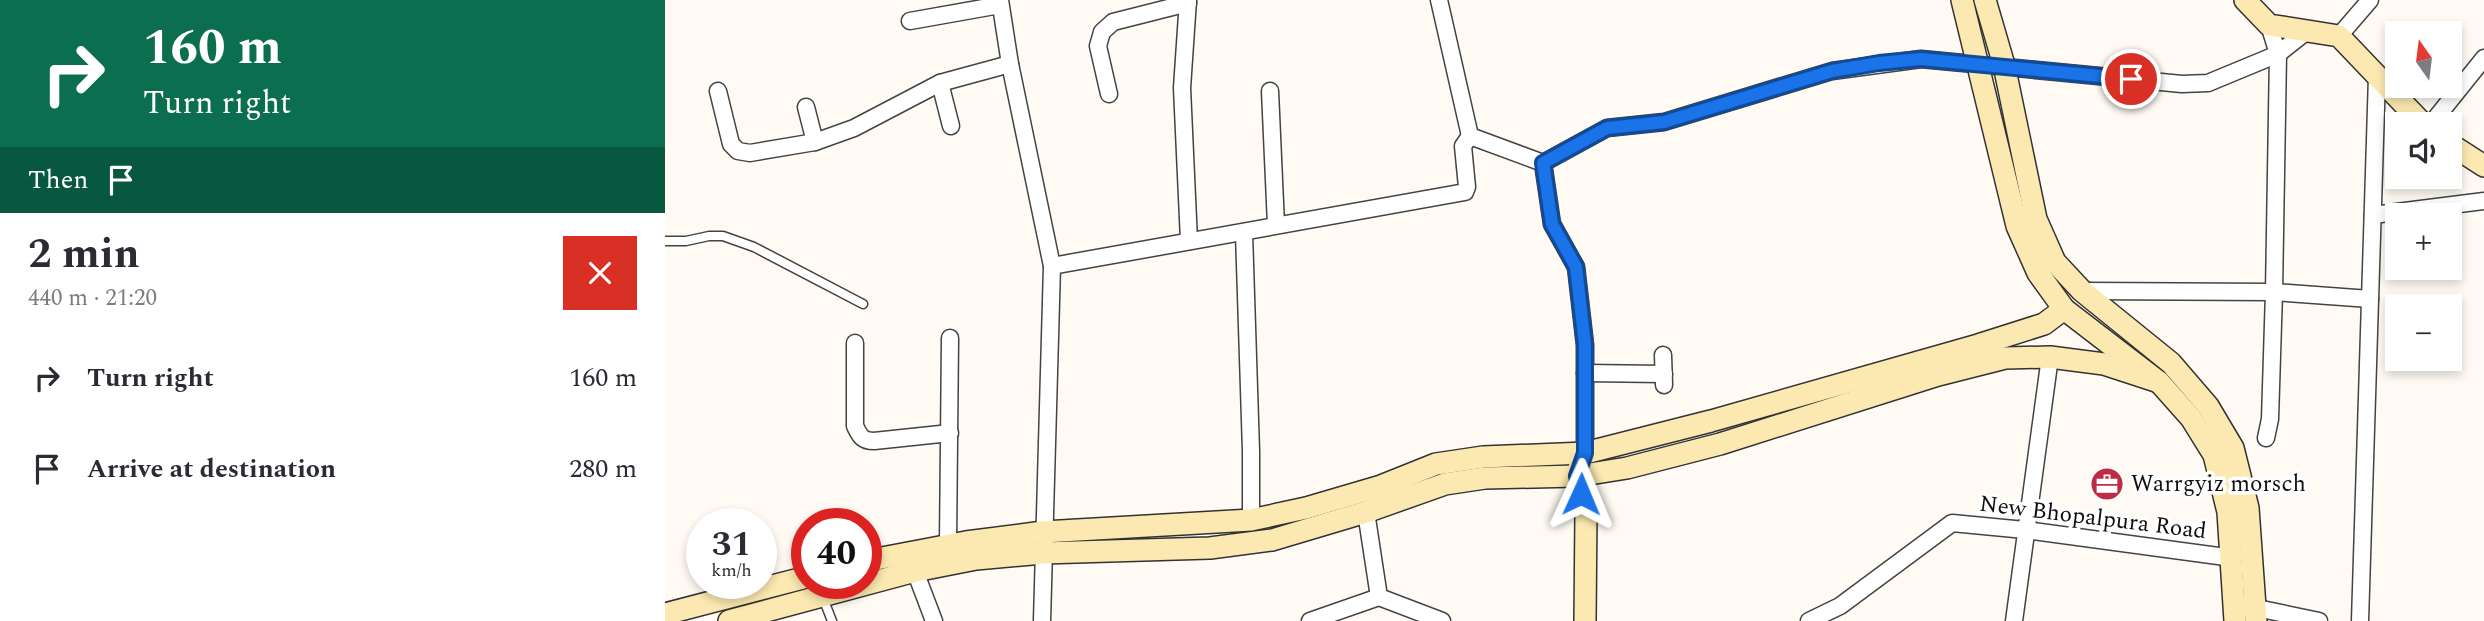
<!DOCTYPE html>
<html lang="en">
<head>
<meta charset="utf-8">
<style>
  body { margin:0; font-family:Spectral,serif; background:#f7f7f7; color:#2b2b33; height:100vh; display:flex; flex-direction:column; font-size:26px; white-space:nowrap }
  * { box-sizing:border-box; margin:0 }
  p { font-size:23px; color:#7c7c81 }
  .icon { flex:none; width:38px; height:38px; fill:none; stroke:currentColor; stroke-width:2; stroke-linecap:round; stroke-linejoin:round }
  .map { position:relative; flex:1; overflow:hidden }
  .details { display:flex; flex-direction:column; background:#fff; width:665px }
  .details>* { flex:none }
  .hud { background:#0b6e4f; color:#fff; overflow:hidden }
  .needle { width:46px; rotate:346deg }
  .tools { position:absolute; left:1720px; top:21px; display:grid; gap:14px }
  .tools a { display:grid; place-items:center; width:77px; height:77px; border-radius:0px; background:#fff; box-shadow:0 4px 10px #0003; font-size:35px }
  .speed { position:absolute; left:21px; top:508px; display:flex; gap:14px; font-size:35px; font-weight:700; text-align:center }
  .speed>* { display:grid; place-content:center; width:91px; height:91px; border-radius:50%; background:#fff; box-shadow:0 4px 10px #0003; line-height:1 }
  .speed small { font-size:18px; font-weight:400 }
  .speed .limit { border:10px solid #d22; background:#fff; color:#111 }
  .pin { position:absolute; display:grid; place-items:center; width:60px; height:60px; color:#fff; margin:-30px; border:4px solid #fff; border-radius:50%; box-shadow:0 2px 7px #0007 }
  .me { position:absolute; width:77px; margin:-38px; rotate:1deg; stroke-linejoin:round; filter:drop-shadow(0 0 5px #0008) }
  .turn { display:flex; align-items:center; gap:24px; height:147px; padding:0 28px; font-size:32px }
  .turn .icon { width:91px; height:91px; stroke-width:2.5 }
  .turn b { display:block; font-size:49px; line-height:60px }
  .then { display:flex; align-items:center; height:66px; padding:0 28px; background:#0003; gap:14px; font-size:26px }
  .round { display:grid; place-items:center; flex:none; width:74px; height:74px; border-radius:0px; background:#f7f7f7 }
  .overview { display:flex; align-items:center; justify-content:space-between; height:119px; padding:0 28px }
  h1 { font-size:42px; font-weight:700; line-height:52px }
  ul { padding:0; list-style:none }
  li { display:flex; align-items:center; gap:21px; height:91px; padding:0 28px }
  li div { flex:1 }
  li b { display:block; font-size:26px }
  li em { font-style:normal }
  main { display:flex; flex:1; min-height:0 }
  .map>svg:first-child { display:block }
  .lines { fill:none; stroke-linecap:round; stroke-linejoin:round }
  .lane-casing { stroke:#434343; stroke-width:11 }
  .street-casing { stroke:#434343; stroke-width:19 }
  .secondary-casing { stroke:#323232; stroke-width:24 }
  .lane { stroke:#fff; stroke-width:8 }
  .street { stroke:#fff; stroke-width:16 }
  .secondary { stroke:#fce9b1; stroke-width:21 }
  .route-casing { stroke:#114b97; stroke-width:18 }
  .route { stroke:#1a73e8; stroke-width:12 }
  .labels { text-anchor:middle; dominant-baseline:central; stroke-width:7; stroke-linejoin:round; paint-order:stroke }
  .poi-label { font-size:23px; fill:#101010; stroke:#fff; text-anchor:start }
  .street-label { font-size:23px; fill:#101010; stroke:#fff }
</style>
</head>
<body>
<main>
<section class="details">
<div class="hud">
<div class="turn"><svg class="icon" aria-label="right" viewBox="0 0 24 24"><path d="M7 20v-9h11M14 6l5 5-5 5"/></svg><div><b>160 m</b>Turn right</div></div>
<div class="then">Then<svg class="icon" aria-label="arrive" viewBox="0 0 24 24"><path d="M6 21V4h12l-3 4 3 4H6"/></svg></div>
</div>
<div class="overview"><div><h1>2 min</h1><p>440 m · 21:20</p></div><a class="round" style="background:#d93025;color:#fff"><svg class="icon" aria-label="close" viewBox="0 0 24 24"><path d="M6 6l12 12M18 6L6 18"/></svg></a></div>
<ul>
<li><svg class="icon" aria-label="right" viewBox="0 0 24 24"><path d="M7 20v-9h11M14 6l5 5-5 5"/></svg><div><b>Turn right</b></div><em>160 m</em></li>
<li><svg class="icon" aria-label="arrive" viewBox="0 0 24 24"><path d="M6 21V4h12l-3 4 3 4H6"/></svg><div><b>Arrive at destination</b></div><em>280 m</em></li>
</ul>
</section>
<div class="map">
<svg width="1819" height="621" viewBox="0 0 1819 621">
  <rect width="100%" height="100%" fill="#fffbf4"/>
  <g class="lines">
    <defs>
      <g id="lane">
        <path d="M 0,241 L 21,241 L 44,236 L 58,236 L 89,247 L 198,304"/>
        <path d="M 158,598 L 167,621"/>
      </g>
      <g id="street">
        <path d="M 335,0 L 345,64 L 387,266 L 377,621"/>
        <path d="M 523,0 L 517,88 L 524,241"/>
        <path d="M 774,0 L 805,136 L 878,163 L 887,224 L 911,267 L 920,345 L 920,453"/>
        <path d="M 245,21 L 335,5"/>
        <path d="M 1674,36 L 1705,0"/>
        <path d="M 275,83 L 286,126"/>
        <path d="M 53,91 L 66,144 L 73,151 L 85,153 L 150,142 L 189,128 L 275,83 L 345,64"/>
        <path d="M 605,91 L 611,225"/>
        <path d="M 444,94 L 433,46 L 437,32 L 448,22 L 523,3"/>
        <path d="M 141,107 L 150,142"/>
        <path d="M 1766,124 L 1819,58"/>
        <path d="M 878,163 L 942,128 L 999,122 L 1167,71 L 1256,59 L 1517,84 L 1543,83 L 1613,54 L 1642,31"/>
        <path d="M 1708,215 L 1819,201"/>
        <path d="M 579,233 L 586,451 L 586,520"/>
        <path d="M 387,266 L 800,192 L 802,187 L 798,146 L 805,136"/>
        <path d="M 1417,291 L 1609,292 L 1613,54 L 1604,25"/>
        <path d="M 190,343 L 190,426 C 195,436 197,441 209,441 L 285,433"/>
        <path d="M 998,355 L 999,385"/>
        <path d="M 920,373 L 999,374"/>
        <path d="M 1601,438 L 1605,419 L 1609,292 L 1705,299"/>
        <path d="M 701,512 L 714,597"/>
        <path d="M 283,544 L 285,338"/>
        <path d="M 250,571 L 269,621"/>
        <path d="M 1582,606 L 1654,621"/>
        <path d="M 645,621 L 714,597 L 777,621"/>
        <path d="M 1144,621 L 1175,606 L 1287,523 L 1360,530 L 1568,558"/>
        <path d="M 1349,621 L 1385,357"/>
        <path d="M 1695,621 L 1712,76"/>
      </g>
      <g id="secondary">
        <path d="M 1297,0 L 1352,226 L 1373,273 L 1399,309 L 1494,382 L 1526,418 L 1549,455 L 1563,512 L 1570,621"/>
        <path d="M 1320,0 L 1339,65 L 1371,219 L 1390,262 L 1417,291 L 1506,363 L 1543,406 L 1568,448 L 1583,508 L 1591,621"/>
        <path d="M 1580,0 L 1604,25 L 1674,36 L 1758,124"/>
        <path d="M 1785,144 L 1819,166"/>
        <path d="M 915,465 L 912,476 L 921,512 L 920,621"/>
        <path d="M 201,561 L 301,542 L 378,532 L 586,520 L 641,508 L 716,486 L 771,464 L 818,457 L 920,453 L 1046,421 L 1313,345 L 1379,324 L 1399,309"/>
        <path d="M 0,614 L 142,577"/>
        <path d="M 64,621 L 250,571 L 311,559 L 378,553 L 545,548 L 607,540 L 701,512 L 780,484 L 820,478 L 912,476 L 962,468 L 1055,444 L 1273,375 L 1340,358 L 1385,357 L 1439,364 L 1494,382"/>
      </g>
    </defs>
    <use href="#lane" class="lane-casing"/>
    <use href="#street" class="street-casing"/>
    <use href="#secondary" class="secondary-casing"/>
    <use href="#lane" class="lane"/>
    <use href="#street" class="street"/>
    <use href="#secondary" class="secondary"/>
  </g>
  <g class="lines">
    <defs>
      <path id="route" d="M 916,494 L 912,476 L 920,453 L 920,345 L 911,267 L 887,224 L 878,163 L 942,128 L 999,122 L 1167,71 L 1214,63 L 1256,59 L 1466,79"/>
    </defs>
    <use href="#route" class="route-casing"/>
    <use href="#route" class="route"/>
  </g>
  <defs>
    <symbol id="office-disc" viewBox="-11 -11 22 22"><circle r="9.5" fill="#be2b47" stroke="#fff"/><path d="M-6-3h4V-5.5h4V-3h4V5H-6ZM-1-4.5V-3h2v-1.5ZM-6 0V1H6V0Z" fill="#fff"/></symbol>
  </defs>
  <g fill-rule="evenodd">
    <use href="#office-disc" x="1423" y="465" width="38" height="38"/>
  </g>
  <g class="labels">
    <g class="poi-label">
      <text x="1466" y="484">Warrgyiz morsch</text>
    </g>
    <g class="street-label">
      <text transform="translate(1428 518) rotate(7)">New Bhopalpura Road</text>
    </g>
  </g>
</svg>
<div class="tools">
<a><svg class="needle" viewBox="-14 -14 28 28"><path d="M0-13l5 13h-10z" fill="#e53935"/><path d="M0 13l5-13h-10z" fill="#7c7c81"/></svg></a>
<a><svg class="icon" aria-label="sound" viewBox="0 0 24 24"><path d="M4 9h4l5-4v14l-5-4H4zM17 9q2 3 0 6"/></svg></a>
<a>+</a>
<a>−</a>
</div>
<div class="speed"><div>31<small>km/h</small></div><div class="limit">40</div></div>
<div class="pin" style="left:1466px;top:79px;background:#d93025"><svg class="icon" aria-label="arrive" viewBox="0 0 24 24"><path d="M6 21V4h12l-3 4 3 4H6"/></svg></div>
<svg class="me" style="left:916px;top:494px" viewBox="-20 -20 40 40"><path d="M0-17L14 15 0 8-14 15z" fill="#1a73e8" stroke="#fff" stroke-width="4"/></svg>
</div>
</main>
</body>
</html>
